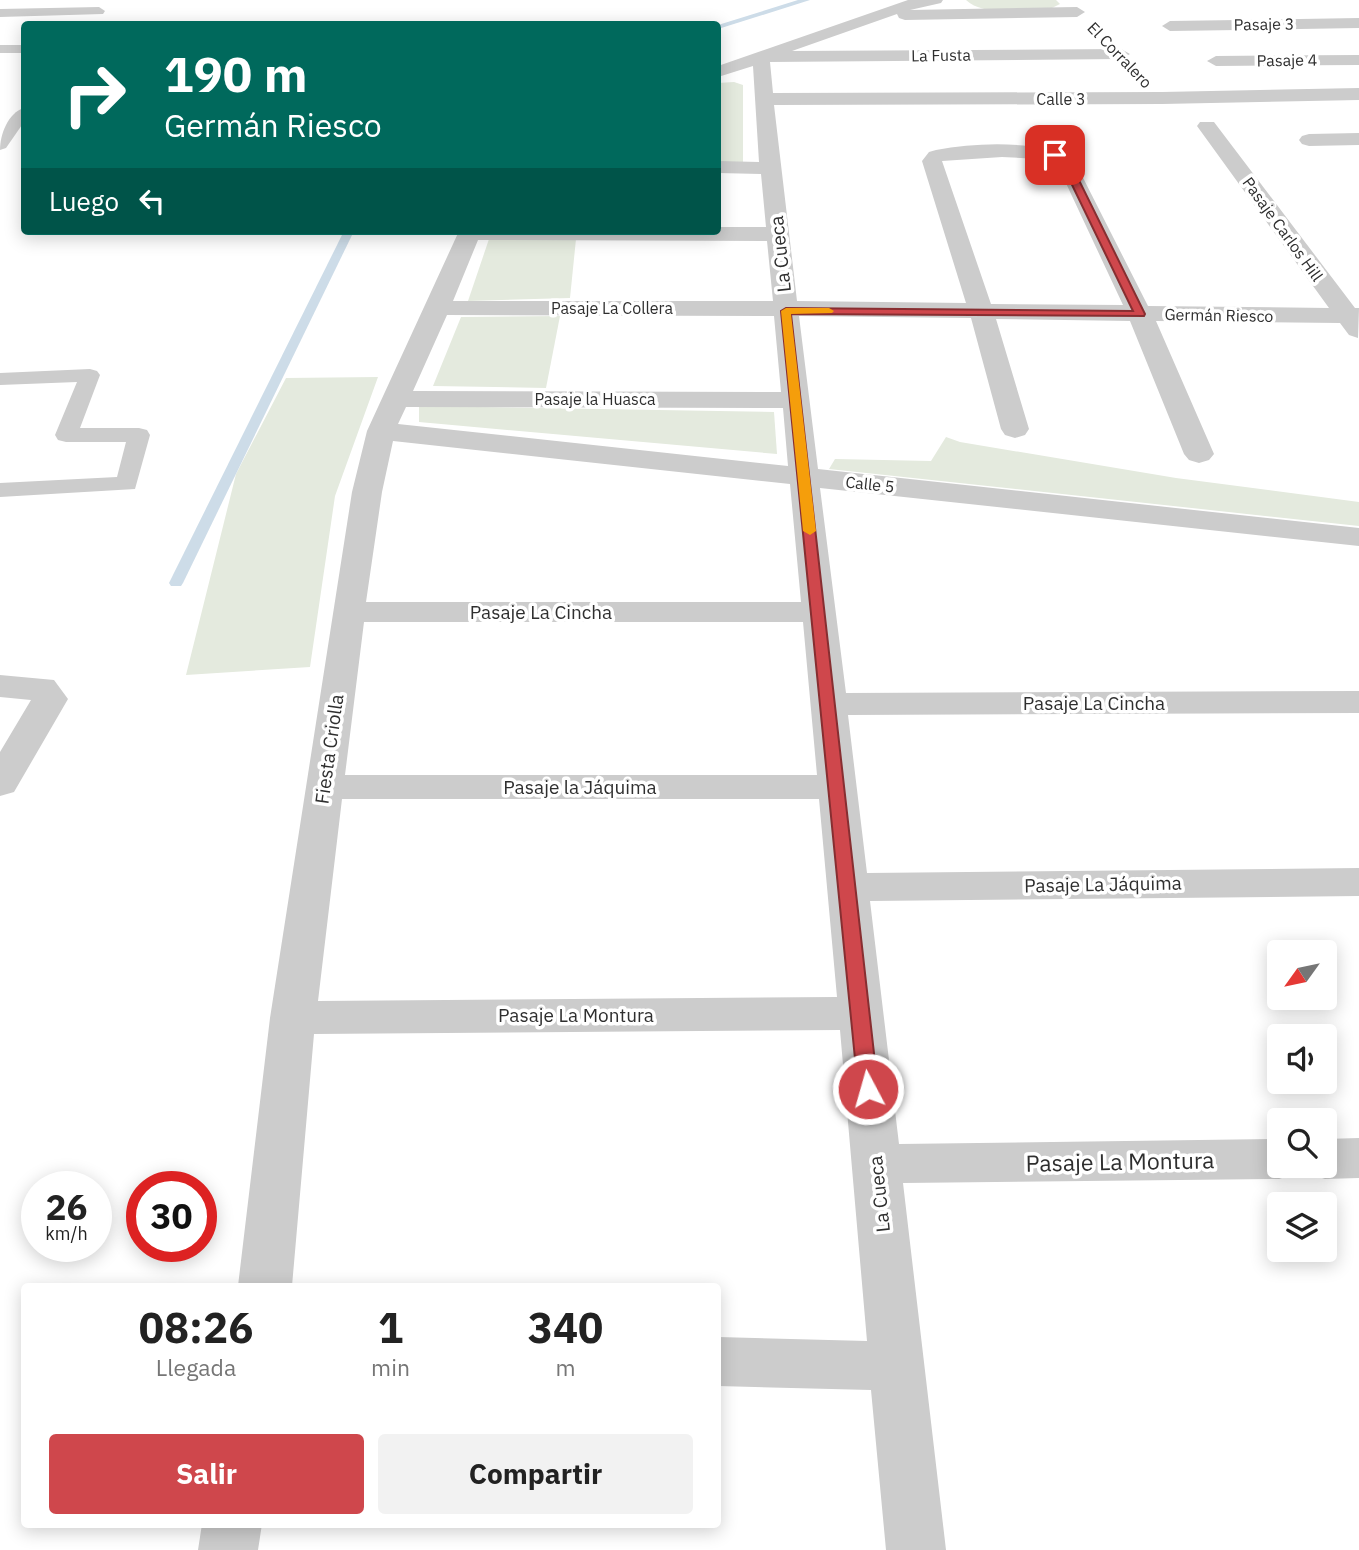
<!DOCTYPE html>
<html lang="es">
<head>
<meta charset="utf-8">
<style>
  body { margin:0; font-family:"IBM Plex Sans",sans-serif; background:#f2f2f2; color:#222; height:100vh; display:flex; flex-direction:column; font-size:26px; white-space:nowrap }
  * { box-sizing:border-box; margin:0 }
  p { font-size:23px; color:#767676 }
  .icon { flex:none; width:38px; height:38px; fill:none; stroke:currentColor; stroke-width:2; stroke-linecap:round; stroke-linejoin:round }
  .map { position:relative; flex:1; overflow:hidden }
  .panel { position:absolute; left:21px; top:1283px; width:700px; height:245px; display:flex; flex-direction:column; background:#fff; border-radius:7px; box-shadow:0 4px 18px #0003 }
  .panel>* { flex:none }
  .banner { position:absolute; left:21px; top:21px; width:700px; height:214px; border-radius:7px; box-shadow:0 4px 18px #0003; background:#00695c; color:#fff; overflow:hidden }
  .needle { width:46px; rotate:237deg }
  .buttons { position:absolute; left:1267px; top:940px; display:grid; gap:14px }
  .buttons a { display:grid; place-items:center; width:70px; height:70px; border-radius:7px; background:#fff; box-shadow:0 4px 18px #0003; font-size:35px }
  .speed { position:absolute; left:21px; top:1171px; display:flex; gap:14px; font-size:35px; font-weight:700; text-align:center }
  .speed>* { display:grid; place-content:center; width:91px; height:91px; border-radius:50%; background:#fff; box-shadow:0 4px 18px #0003; line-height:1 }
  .speed small { font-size:18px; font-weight:400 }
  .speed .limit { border:10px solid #d22; background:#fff; color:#111 }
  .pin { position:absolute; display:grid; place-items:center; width:60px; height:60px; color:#fff; margin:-30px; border-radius:14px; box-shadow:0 4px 10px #0006 }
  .me { position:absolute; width:77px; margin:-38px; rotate:354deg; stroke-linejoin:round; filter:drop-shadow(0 0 5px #0008) }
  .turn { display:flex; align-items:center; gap:24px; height:147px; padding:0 28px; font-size:32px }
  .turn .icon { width:91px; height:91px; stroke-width:2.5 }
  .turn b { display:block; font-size:49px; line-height:60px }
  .then { display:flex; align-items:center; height:66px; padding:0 28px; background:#0003; gap:14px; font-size:26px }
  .eta { display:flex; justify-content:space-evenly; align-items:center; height:119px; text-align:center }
  .eta b { font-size:42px; font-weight:800; line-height:49px }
  .cta { display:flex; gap:14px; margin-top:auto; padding:14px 28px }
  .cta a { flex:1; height:80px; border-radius:7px; background:#cf474c; color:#fff; font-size:28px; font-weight:800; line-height:80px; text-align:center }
  .cta a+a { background:#f2f2f2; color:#222 }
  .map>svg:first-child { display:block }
  .green { fill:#e4eade }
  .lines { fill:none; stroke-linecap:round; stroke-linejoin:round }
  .stream { fill:#cddce8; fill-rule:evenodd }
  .lane { fill:#ccc; fill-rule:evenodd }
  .street { fill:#ccc; fill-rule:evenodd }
  .route { fill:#cf474c; stroke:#872e31; stroke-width:2 }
  .slow { fill:#f59e0b }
  .labels { text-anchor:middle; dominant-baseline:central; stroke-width:7; stroke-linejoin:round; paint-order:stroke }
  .far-street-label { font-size:16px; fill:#2f2f2f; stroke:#fff }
  .street-label { font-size:19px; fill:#2f2f2f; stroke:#fff }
  .near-street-label { font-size:23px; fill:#2f2f2f; stroke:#fff }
</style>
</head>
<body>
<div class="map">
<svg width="1359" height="1550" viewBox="0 0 1359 1550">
  <rect width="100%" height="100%" fill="#fff"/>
  <g class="green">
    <path d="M 966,0 L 1056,0 L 1060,4 L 1052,8 C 1027,9 985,18 966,0 Z"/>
    <path d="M 734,82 L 743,85 L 743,164 L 718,164 L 718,83 Z"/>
    <path d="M 489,239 L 576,239 L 570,298 L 468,301 Z"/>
    <path d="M 560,316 L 546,388 L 433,386 L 461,317 Z"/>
    <path d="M 378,377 L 335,496 L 310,667 L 186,675 L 236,474 L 286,378 Z"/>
    <path d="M 419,406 L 774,412 L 777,454 L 419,422 Z"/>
    <path d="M 946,437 L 960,442 L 1176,478 L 1359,502 L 1359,526 L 829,469 L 835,459 L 931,461 Z"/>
  </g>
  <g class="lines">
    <g class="stream">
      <path d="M 798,0 L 810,0 L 718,29 L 718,25 Z"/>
      <path d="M 344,231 L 354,231 L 183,583 L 181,586 L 171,586 L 169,583 Z"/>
    </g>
    <g class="lane">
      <path d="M 99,7 L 105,11 L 103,14 L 0,17 L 0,9 Z"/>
      <rect x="0" y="45" width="24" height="8"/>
      <path d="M 24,108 L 24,122 L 6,148 L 0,150 C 0,134 8,113 24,108 Z"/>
      <path d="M 90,369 L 97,371 L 100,375 L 80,428 L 139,428 L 147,430 L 150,435 L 135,489 L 0,497 L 0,483 L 117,477 L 126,442 L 66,442 L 58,440 L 55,435 L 77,382 L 0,385 L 0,373 Z"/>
    </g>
    <g class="street">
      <path d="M 908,0 L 943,0 L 941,3 L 910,10 L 1077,7 L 1085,12 L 1077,17 L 905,20 L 899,18 L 897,14 L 792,51 L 1121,49 L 1130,54 L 1121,59 L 770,62 L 773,93 L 1162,92 L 1359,88 L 1359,100 L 1162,104 L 774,105 L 797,301 L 966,303 L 922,161 L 929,152 L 936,150 C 980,142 1030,141 1072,156 L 1148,306 L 1329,308 L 1197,126 L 1200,122 L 1214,122 L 1355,308 L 1359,308 L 1358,338 L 1349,335 L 1340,323 L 1156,321 L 1214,454 L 1209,460 L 1199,463 L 1189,460 L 1184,454 L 1130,321 L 996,319 L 1029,429 L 1025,435 L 1015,438 L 1005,435 L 1001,429 L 971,318 L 799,316 L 818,469 L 1359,528 L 1359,546 L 820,488 L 846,693 L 1359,691 L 1359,713 L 848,715 L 867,873 L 1359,868 L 1359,896 L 870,901 L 899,1144 L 1279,1139 L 1279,1166 L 1300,1166 L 1297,1173 L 1279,1179 L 903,1183 L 946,1550 L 886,1550 L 871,1390 L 718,1386 L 718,1337 L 867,1341 L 840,1030 L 314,1034 L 292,1286 L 238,1286 L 270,1018 L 352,492 L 367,431 L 459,231 L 718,231 L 718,227 L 766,227 L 761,174 L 718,173 L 718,161 L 759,162 L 753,66 L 718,77 L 718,66 ZM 1002,157 L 1039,159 L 1057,164 L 1123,305 L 991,304 L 942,161 ZM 478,240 L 767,241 L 773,301 L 453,301 ZM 447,315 L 774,316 L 781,392 L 413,391 ZM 406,407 L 783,408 L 788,466 L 398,424 ZM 393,441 L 790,484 L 801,602 L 366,602 L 382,492 ZM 364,622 L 803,622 L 817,775 L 345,775 ZM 342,799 L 819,799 L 837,997 L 318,1001 Z"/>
      <path d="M 1359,18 L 1359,28 L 1170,31 L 1162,26 L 1170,21 Z"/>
      <path d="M 1359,55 L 1359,65 L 1216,66 L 1207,61 L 1216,56 Z"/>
      <path d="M 1359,133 L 1359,145 L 1309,146 L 1302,144 L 1299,140 L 1302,136 L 1309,134 Z"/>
      <path d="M 0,675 L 54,680 L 68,699 L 14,792 L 0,796 L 0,752 L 31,700 L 0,697 Z"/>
      <path d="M 1359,1138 L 1359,1178 L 1325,1179 L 1307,1173 L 1304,1166 L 1325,1166 L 1325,1139 Z"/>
      <path d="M 202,1524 L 262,1524 L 258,1550 L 198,1550 Z"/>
    </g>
  </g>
  <path class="route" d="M 1052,153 L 1058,153 L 1069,160 L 1145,314 L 1144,316 L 791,314 L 878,1089 L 875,1094 L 868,1096 L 861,1094 L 858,1089 L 781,311 L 786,308 L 1133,311 L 1061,162 L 1052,157 Z"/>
  <path class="slow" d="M 829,308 L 834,311 L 832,313 L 791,314 L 816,531 L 810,535 L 803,531 L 781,311 L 786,308 Z"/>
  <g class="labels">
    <g class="far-street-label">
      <text transform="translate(1264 24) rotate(-1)">Pasaje 3</text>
      <text transform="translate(941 55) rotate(-1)">La Fusta</text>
      <text transform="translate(1120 55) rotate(46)">El Corralero</text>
      <text transform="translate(1287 60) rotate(-1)">Pasaje 4</text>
      <text x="1061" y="99">Calle 3</text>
      <text transform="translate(1283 229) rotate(54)">Pasaje Carlos Hill</text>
      <text x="612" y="308">Pasaje La Collera</text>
      <text transform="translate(1219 315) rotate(1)">Germán Riesco</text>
      <text x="595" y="399">Pasaje la Huasca</text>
      <text transform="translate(870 484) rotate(6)">Calle 5</text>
    </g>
    <g class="street-label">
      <text transform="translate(780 254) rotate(-96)">La Cueca</text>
      <text x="541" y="612">Pasaje La Cincha</text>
      <text x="1094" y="703">Pasaje La Cincha</text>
      <text transform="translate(329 749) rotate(-82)">Fiesta Criolla</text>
      <text x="580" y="787">Pasaje la Jáquima</text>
      <text transform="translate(1103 884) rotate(-1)">Pasaje La Jáquima</text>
      <text x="576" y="1015">Pasaje La Montura</text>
      <text transform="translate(879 1194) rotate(-96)">La Cueca</text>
    </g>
    <g class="near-street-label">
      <text transform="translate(1120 1161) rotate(-1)">Pasaje La Montura</text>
    </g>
  </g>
</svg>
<div class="buttons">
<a><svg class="needle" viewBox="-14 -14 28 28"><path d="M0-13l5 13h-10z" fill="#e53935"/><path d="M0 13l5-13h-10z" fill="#767676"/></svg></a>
<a><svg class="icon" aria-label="sound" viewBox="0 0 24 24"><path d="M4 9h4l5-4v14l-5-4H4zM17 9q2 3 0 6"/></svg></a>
<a><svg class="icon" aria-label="search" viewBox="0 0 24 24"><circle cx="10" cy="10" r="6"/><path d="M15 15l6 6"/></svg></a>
<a><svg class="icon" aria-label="layers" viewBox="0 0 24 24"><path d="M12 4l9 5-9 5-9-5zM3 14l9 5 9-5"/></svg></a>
</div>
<div class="speed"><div>26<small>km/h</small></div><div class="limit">30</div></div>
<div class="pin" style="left:1055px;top:155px;background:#d93025"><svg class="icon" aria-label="arrive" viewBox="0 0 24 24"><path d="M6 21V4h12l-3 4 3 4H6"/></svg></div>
<svg class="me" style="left:868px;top:1089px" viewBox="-20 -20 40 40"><circle r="17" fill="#cf474c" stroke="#fff" stroke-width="3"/><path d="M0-11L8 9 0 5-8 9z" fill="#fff"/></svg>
<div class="banner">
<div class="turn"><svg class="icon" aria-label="right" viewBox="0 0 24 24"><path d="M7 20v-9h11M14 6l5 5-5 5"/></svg><div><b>190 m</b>Germán Riesco</div></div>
<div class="then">Luego<svg class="icon" aria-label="left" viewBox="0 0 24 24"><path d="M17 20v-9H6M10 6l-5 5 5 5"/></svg></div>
</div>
<section class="panel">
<div class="eta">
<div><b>08:26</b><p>Llegada</p></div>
<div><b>1</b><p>min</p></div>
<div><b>340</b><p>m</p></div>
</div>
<div class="cta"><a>Salir</a><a>Compartir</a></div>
</section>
</div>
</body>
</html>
